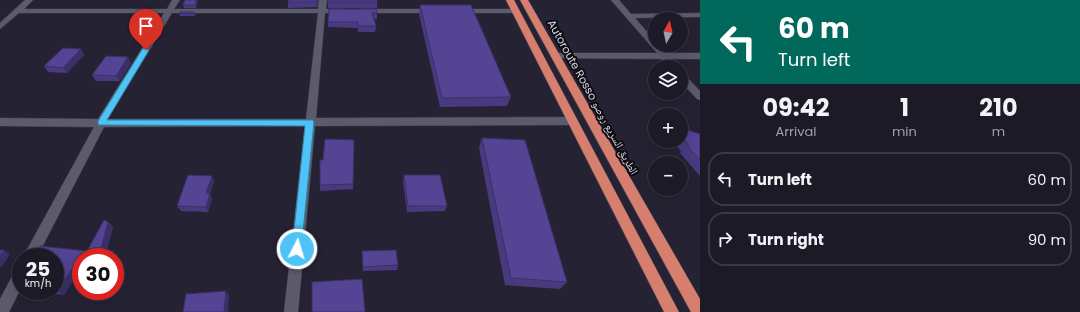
<!DOCTYPE html>
<html lang="en">
<head>
<meta charset="utf-8">
<style>
  body { margin:0; font-family:Poppins,"Noto Naskh Arabic",sans-serif; background:#25232e; color:#f1f3f6; height:100vh; display:flex; flex-direction:column; font-size:15px; white-space:nowrap }
  * { box-sizing:border-box; margin:0 }
  p { font-size:13px; color:#a0a1a7 }
  .icon { flex:none; width:22px; height:22px; fill:none; stroke:currentColor; stroke-width:2; stroke-linecap:round; stroke-linejoin:round }
  .map { position:relative; flex:1; overflow:hidden }
  .side { display:flex; flex-direction:column; background:#1c1a26; width:380px }
  .side>* { flex:none }
  .hud { background:#00695c; color:#fff; overflow:hidden }
  .needle { width:26px; rotate:9deg }
  .buttons { position:absolute; left:648px; top:12px; display:grid; gap:8px }
  .buttons a { display:grid; place-items:center; width:40px; height:40px; border-radius:50%; background:#1c1a26; box-shadow:0 4px 16px #0002,0 0 0 1px #3a3843; font-size:20px }
  .speed { position:absolute; left:12px; top:248px; display:flex; gap:8px; font-size:20px; font-weight:700; text-align:center }
  .speed>* { display:grid; place-content:center; width:52px; height:52px; border-radius:50%; background:#1c1a26; box-shadow:0 4px 16px #0002,0 0 0 1px #3a3843; line-height:1 }
  .speed small { font-size:10px; font-weight:400 }
  .speed .limit { border:6px solid #d22; background:#fff; color:#111 }
  .pin { position:absolute; display:grid; place-items:center; width:34px; height:34px; color:#fff; margin:-41px -17px; border-radius:50% 50% 50% 0; rotate:-45deg; box-shadow:0 0 4px #0007 }
  .pin .icon { rotate:45deg }
  .me { position:absolute; width:44px; margin:-22px; rotate:5deg; stroke-linejoin:round; filter:drop-shadow(0 0 3px #0008) }
  .turn { display:flex; align-items:center; gap:14px; height:84px; padding:0 12px; font-size:18px }
  .turn .icon { width:52px; height:52px; stroke-width:2.5 }
  .turn b { display:block; font-size:28px; line-height:34px }
  .eta { display:flex; justify-content:space-evenly; align-items:center; height:68px; text-align:center }
  .eta b { font-size:24px; font-weight:700; line-height:28px }
  ul { padding:0; list-style:none }
  li { display:flex; align-items:center; gap:12px; height:54px; margin:0 8px 6px; padding:0 4px; border:2px solid #3a3843; border-radius:16px }
  li div { flex:1 }
  li b { display:block; font-size:15px }
  li em { font-style:normal }
  main { display:flex; flex:1; min-height:0 }
  .map>svg:first-child { display:block }
  .lines { fill:none; stroke-linecap:round; stroke-linejoin:round }
  .minor-casing { stroke:#3f3d4b; stroke-width:1 }
  .trunk-casing { stroke:#3f3d4b; stroke-width:1 }
  .minor { fill:#5c5a6d; fill-rule:evenodd }
  .trunk { fill:#d77f6e; fill-rule:evenodd }
  .wall { fill:#493a7f }
  .shaded-wall { fill:#3c2f68 }
  .building { fill:#554394; stroke:#3c2f68 }
  .route { fill:#4fc3f7; stroke:#337fa1 }
  .labels { text-anchor:middle; dominant-baseline:central; stroke-width:4; stroke-linejoin:round; paint-order:stroke }
  .street-label { font-size:11px; fill:#dbdae5; stroke:#0e0d14 }
</style>
</head>
<body>
<main>
<div class="map">
<svg width="700" height="312" viewBox="0 0 700 312">
  <rect width="100%" height="100%" fill="#252333"/>
  <g class="lines">
    <defs>
      <g id="minor">
        <path d="M 25,0 L 33,0 L 24,9 L 167,9 L 172,0 L 180,0 L 174,9 L 318,9 L 319,0 L 327,0 L 326,9 L 344,9 L 348,11 L 344,13 L 325,13 L 316,118 L 573,117 L 578,121 L 573,125 L 315,126 L 298,312 L 284,312 L 305,126 L 104,127 L 37,257 L 23,257 L 94,127 L 0,126 L 0,118 L 98,119 L 164,13 L 19,13 L 0,29 L 0,23 ZM 172,13 L 318,13 L 306,119 L 108,119 Z"/>
        <path d="M 611,0 L 619,0 L 631,14 L 700,13 L 700,17 L 635,18 L 655,41 L 655,45 L 658,45 L 666,53 L 700,53 L 700,59 L 670,59 L 677,67 L 668,67 L 661,59 L 552,58 L 552,54 L 555,53 L 657,53 Z"/>
        <path d="M 360,9 L 434,9 L 438,11 L 434,13 L 360,13 Z"/>
        <path d="M 456,9 L 516,9 L 520,11 L 516,13 L 456,13 Z"/>
        <path d="M 681,73 L 684,74 L 700,91 L 700,100 L 697,99 L 681,82 Z"/>
        <path d="M 21,267 L 21,288 L 9,312 L 0,312 L 0,299 L 16,269 Z"/>
      </g>
      <g id="trunk">
        <path d="M 506,0 L 514,0 L 679,312 L 664,312 Z"/>
        <path d="M 520,0 L 528,0 L 700,299 L 700,312 L 691,312 Z"/>
      </g>
    </defs>
    <use href="#minor" class="minor-casing"/>
    <use href="#trunk" class="trunk-casing"/>
    <use href="#minor" class="minor"/>
    <use href="#trunk" class="trunk"/>
  </g>
  <g class="wall">
    <path d="M 185,0 L 198,0 L 196,8 L 184,8 L 183,5 Z"/>
    <path d="M 288,0 L 319,0 L 317,7 L 288,8 Z"/>
    <path d="M 328,0 L 377,2 L 377,8 L 328,8 Z"/>
    <path d="M 420,5 L 511,97 L 507,106 L 440,107 L 419,14 Z"/>
    <path d="M 329,9 L 377,13 L 377,19 L 374,19 L 376,26 L 375,32 L 358,32 L 358,28 L 328,27 L 328,22 Z"/>
    <path d="M 194,12 L 195,14 L 195,16 L 180,16 L 179,13 Z"/>
    <path d="M 81,49 L 84,55 L 67,73 L 48,72 L 44,66 Z"/>
    <path d="M 131,63 L 120,81 L 96,81 L 92,75 Z"/>
    <path d="M 681,128 L 700,134 L 700,176 L 680,153 L 681,152 L 674,141 L 681,141 Z"/>
    <path d="M 482,138 L 567,282 L 560,289 L 505,285 L 479,148 Z"/>
    <path d="M 354,140 L 353,189 L 320,191 L 320,185 L 323,160 Z"/>
    <path d="M 404,175 L 447,206 L 445,211 L 407,212 L 403,181 Z"/>
    <path d="M 214,181 L 210,194 L 212,199 L 208,212 L 181,211 L 177,206 Z"/>
    <path d="M 108,222 L 113,227 L 107,250 L 118,256 L 115,261 L 115,257 L 81,257 L 81,268 L 64,295 L 31,291 L 55,291 L 55,257 L 87,251 Z"/>
    <path d="M 362,251 L 398,265 L 397,270 L 363,271 Z"/>
  </g>
  <g class="shaded-wall">
    <path d="M 196,0 L 198,0 L 196,8 L 195,5 Z"/>
    <path d="M 317,0 L 319,0 L 317,7 L 316,2 Z"/>
    <path d="M 81,49 L 84,55 L 67,73 L 63,68 Z"/>
    <path d="M 128,57 L 131,63 L 120,81 L 116,76 Z"/>
    <path d="M 212,176 L 214,181 L 210,194 L 212,199 L 208,212 L 206,207 L 206,193 Z"/>
    <path d="M 108,222 L 113,227 L 106,254 L 101,249 Z"/>
    <path d="M 4,250 L 10,254 L 2,267 L 0,266 L 0,257 Z"/>
    <path d="M 113,251 L 118,256 L 115,261 L 115,257 L 110,257 Z"/>
    <path d="M 76,263 L 81,267 L 81,268 L 64,295 L 57,291 Z"/>
    <path d="M 226,291 L 229,295 L 228,312 L 224,312 Z"/>
  </g>
  <g class="building">
    <path d="M 185,0 L 196,0 L 195,5 L 183,5 Z"/>
    <path d="M 288,0 L 317,0 L 316,2 L 288,2 Z"/>
    <path d="M 328,0 L 377,0 L 377,2 L 327,2 Z"/>
    <path d="M 420,5 L 471,5 L 511,97 L 442,98 Z"/>
    <path d="M 329,9 L 376,9 L 377,13 L 372,13 L 376,26 L 358,26 L 358,22 L 328,22 Z"/>
    <path d="M 180,12 L 194,12 L 194,14 L 179,13 Z"/>
    <path d="M 63,48 L 81,49 L 63,68 L 44,66 Z"/>
    <path d="M 106,56 L 128,57 L 116,76 L 92,75 Z"/>
    <path d="M 681,128 L 700,134 L 700,160 L 687,146 L 689,146 L 681,135 Z"/>
    <path d="M 482,138 L 525,140 L 567,282 L 511,278 Z"/>
    <path d="M 325,139 L 354,140 L 353,184 L 320,185 L 320,160 L 323,160 Z"/>
    <path d="M 188,175 L 212,176 L 206,193 L 210,193 L 206,207 L 177,206 Z"/>
    <path d="M 404,175 L 440,175 L 447,206 L 408,206 Z"/>
    <path d="M 104,220 L 108,222 L 101,249 L 113,251 L 110,257 L 81,257 L 81,263 L 76,263 L 57,291 L 55,290 L 55,257 L 33,257 L 40,246 L 87,251 Z"/>
    <path d="M 0,250 L 4,250 L 0,257 Z"/>
    <path d="M 396,250 L 398,265 L 363,267 L 362,251 Z"/>
    <path d="M 362,279 L 365,312 L 312,312 L 312,282 Z"/>
    <path d="M 226,291 L 224,312 L 183,312 L 186,294 Z"/>
  </g>
  <path class="route" d="M 143,48 L 149,50 L 107,120 L 313,120 L 314,122 L 301,252 L 297,254 L 293,252 L 292,249 L 305,126 L 98,125 L 98,121 Z"/>
  <g class="labels">
    <g class="street-label">
      <text transform="translate(593 97) rotate(61)">Autoroute Rosso الطريق السريع روصو</text>
    </g>
  </g>
</svg>
<div class="buttons">
<a><svg class="needle" viewBox="-14 -14 28 28"><path d="M0-13l5 13h-10z" fill="#e53935"/><path d="M0 13l5-13h-10z" fill="#a0a1a7"/></svg></a>
<a><svg class="icon" aria-label="layers" viewBox="0 0 24 24"><path d="M12 4l9 5-9 5-9-5zM3 14l9 5 9-5"/></svg></a>
<a>+</a>
<a>−</a>
</div>
<div class="speed"><div>25<small>km/h</small></div><div class="limit">30</div></div>
<div class="pin" style="left:146px;top:50px;background:#d93025"><svg class="icon" aria-label="arrive" viewBox="0 0 24 24"><path d="M6 21V4h12l-3 4 3 4H6"/></svg></div>
<svg class="me" style="left:297px;top:249px" viewBox="-20 -20 40 40"><circle r="17" fill="#4fc3f7" stroke="#fff" stroke-width="3"/><path d="M0-11L8 9 0 5-8 9z" fill="#fff"/></svg>
</div>
<section class="side">
<div class="hud">
<div class="turn"><svg class="icon" aria-label="left" viewBox="0 0 24 24"><path d="M17 20v-9H6M10 6l-5 5 5 5"/></svg><div><b>60 m</b>Turn left</div></div>
</div>
<div class="eta">
<div><b>09:42</b><p>Arrival</p></div>
<div><b>1</b><p>min</p></div>
<div><b>210</b><p>m</p></div>
</div>
<ul>
<li><svg class="icon" aria-label="left" viewBox="0 0 24 24"><path d="M17 20v-9H6M10 6l-5 5 5 5"/></svg><div><b>Turn left</b></div><em>60 m</em></li>
<li><svg class="icon" aria-label="right" viewBox="0 0 24 24"><path d="M7 20v-9h11M14 6l5 5-5 5"/></svg><div><b>Turn right</b></div><em>90 m</em></li>
</ul>
</section>
</main>
</body>
</html>
